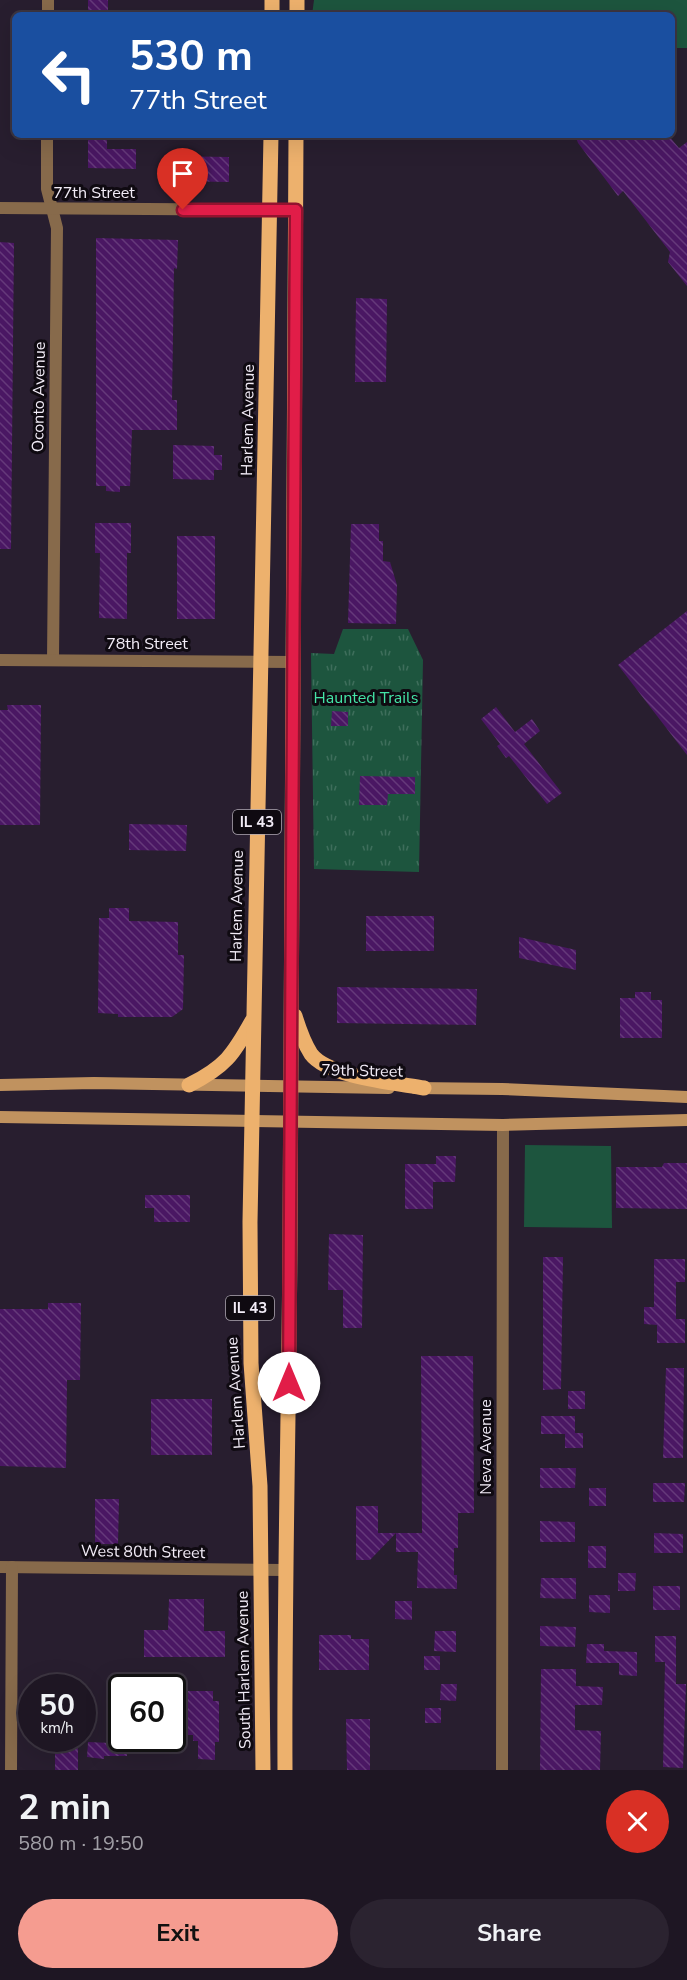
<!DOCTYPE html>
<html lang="en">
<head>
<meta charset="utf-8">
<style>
  body { margin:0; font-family:"Nunito Sans",sans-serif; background:#2b2330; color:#f1f3f6; height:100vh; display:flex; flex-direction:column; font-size:22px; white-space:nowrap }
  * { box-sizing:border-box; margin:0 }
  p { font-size:20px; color:#a19fa6 }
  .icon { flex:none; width:33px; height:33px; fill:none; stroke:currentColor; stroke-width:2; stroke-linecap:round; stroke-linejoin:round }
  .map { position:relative; height:1770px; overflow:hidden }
  .details { display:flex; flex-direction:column; background:#1e1623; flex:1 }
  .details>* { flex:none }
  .top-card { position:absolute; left:12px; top:12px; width:663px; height:126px; border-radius:9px; box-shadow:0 6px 24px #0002,0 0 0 2px #3c3541; background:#1a4fa0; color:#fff; overflow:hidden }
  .speed { position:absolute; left:18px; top:1674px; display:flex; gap:12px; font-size:30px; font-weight:700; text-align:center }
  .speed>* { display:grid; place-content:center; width:78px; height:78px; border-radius:50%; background:#1e1623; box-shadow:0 6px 24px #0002,0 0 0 2px #3c3541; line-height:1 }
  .speed small { font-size:15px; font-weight:400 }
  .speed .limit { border:3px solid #111; border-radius:9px; background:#fff; color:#111 }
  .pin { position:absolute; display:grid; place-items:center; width:51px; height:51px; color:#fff; margin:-62px -26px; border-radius:50% 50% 50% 0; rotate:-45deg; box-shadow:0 0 6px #0007 }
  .pin .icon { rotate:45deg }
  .me { position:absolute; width:66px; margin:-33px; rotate:0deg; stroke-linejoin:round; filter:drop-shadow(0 0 4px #0008) }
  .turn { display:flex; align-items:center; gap:21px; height:126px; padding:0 18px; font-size:27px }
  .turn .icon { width:78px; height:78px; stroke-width:2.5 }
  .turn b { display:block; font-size:42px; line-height:51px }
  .round { display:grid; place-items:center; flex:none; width:63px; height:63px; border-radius:32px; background:#2b2330 }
  .summary { display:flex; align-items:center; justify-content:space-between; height:102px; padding:0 18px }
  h1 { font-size:36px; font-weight:700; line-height:45px }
  .cta { display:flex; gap:12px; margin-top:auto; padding:12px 18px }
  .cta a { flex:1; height:69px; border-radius:36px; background:#f59c90; color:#111; font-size:24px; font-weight:700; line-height:69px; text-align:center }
  .cta a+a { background:#2b2330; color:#f1f3f6 }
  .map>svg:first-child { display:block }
  .grass { fill:#1d553e }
  .park { fill:url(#park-tufts) }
  .building { fill:url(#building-back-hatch) }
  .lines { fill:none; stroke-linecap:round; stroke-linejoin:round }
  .minor { stroke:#876a4b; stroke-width:12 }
  .secondary { stroke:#c0925f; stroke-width:12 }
  .primary { stroke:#edb16d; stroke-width:15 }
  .route-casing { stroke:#92132f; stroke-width:15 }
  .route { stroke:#e11d48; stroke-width:10 }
  .labels { text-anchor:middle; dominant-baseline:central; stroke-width:6; stroke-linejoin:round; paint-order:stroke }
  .shield { fill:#0f0a11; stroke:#aea8b2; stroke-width:1.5 }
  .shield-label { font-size:15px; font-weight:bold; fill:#f2ecf7 }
  .street-label { font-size:16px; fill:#f2ecf7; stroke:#0f0a11 }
  .park-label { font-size:16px; fill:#44e4a6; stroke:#0f0a11 }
</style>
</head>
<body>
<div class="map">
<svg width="687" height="1770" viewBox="0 0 687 1770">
  <defs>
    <pattern id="park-tufts" width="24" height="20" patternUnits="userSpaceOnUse" patternTransform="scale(1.5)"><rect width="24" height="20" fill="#1d553e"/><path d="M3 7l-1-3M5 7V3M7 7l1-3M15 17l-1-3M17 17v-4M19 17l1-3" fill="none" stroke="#3e6e5b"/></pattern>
    <pattern id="building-back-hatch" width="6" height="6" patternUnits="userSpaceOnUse" patternTransform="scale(1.5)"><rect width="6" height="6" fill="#4a1763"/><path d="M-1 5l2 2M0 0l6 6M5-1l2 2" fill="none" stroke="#65397a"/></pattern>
  </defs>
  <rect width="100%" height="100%" fill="#281e2f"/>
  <g class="grass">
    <path d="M 314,0 L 687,0 L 687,48 L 672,48 L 672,15 L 312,15 Z"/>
    <path d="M 525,1145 L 611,1146 L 612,1228 L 524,1227 Z"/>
  </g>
  <path class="park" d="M 343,629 L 408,629 L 423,660 L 419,872 L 314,869 L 311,653 L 334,654 Z"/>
  <g class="building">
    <rect x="88" y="0" width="20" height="15"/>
    <path d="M 88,135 L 107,135 L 107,149 L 136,149 L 136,169 L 88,168 Z"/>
    <path d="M 575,135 L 668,135 L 679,148 L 687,142 L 687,286 L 668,262 L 670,252 L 623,191 L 618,196 L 578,143 Z"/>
    <path d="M 169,156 L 229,157 L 229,182 L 169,181 Z"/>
    <path d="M 96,238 L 178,240 L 177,269 L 174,268 L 172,400 L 177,400 L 177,430 L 132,430 L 130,486 L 120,486 L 120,492 L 106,491 L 106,486 L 96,486 Z"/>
    <path d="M 0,242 L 14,243 L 11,549 L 0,549 Z"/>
    <path d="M 356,298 L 387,299 L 386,382 L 355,382 Z"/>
    <path d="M 173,445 L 214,446 L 214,455 L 222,455 L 222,470 L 214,470 L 214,480 L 173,479 Z"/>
    <path d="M 95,523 L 131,523 L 131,553 L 127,553 L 127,619 L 99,618 L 100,553 L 95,553 Z"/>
    <path d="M 351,524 L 379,524 L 379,541 L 383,541 L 383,561 L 390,562 L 397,585 L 396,624 L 348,623 Z"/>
    <rect x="177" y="536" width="38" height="83"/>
    <path d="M 687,611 L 687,755 L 618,665 Z"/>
    <path d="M 7,705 L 41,705 L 40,825 L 0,825 L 0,710 L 8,710 Z"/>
    <path d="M 496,707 L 515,732 L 532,719 L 540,731 L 524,744 L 562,793 L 547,804 L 509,756 L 506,758 L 497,746 L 500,744 L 481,719 Z"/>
    <path d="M 332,711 L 348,712 L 348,726 L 331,726 Z"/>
    <path d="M 360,776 L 415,777 L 415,794 L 388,794 L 387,805 L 359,805 Z"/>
    <path d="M 129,824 L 187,825 L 186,851 L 129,850 Z"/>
    <path d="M 109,908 L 129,908 L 129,921 L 178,922 L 178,955 L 184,955 L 183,1009 L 172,1017 L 118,1017 L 118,1014 L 98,1013 L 99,918 L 109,918 Z"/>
    <rect x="366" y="916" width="68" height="35"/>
    <path d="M 519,937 L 576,950 L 576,970 L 519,958 Z"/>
    <path d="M 337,987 L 477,989 L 476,1025 L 337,1023 Z"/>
    <path d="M 635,992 L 651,992 L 651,1000 L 662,1000 L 662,1038 L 620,1038 L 620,998 L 635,998 Z"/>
    <path d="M 436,1156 L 456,1156 L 455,1182 L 433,1182 L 433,1209 L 405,1209 L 405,1164 L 436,1164 Z"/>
    <path d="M 664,1163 L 687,1163 L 687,1209 L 616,1208 L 616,1167 L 662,1167 Z"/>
    <path d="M 145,1195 L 190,1195 L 190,1222 L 154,1222 L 154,1208 L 145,1208 Z"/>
    <path d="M 329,1234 L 363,1235 L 362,1328 L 343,1328 L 343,1290 L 328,1290 Z"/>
    <path d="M 543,1257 L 563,1257 L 561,1389 L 543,1390 Z"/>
    <path d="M 654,1259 L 685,1259 L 685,1282 L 676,1282 L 676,1319 L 685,1319 L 685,1343 L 657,1343 L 657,1325 L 644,1324 L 644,1307 L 654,1307 Z"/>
    <path d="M 48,1303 L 81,1303 L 80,1380 L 67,1380 L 66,1468 L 0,1466 L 0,1309 L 48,1309 Z"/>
    <path d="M 421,1356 L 473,1356 L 474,1513 L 458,1513 L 458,1548 L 454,1548 L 454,1575 L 457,1575 L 457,1589 L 417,1588 L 418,1552 L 396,1552 L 396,1533 L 422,1533 Z"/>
    <path d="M 666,1368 L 684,1368 L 683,1458 L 663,1458 Z"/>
    <rect x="568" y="1391" width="17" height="18"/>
    <rect x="151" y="1399" width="61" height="56"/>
    <path d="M 541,1416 L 575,1416 L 575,1433 L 583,1433 L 583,1448 L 565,1448 L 565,1434 L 541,1434 Z"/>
    <path d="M 540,1468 L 576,1468 L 575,1488 L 540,1488 Z"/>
    <path d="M 653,1483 L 685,1483 L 684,1502 L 653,1502 Z"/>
    <rect x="589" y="1488" width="17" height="18"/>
    <path d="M 95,1499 L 119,1499 L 118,1544 L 95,1544 Z"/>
    <path d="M 356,1506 L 378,1506 L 378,1533 L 396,1533 L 370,1560 L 356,1560 Z"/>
    <path d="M 540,1521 L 575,1522 L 575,1542 L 540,1542 Z"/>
    <path d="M 654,1533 L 683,1534 L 683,1553 L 654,1553 Z"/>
    <rect x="588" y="1546" width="18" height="22"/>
    <path d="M 618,1573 L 636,1573 L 635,1591 L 618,1591 Z"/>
    <path d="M 541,1578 L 576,1578 L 576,1599 L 540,1598 Z"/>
    <rect x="653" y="1586" width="27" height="24"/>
    <path d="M 589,1595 L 610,1595 L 610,1613 L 589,1612 Z"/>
    <path d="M 169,1599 L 204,1599 L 204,1631 L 225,1631 L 225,1657 L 144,1657 L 144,1630 L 168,1630 Z"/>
    <path d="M 395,1601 L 412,1601 L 412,1620 L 395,1619 Z"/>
    <path d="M 540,1626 L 576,1627 L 575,1647 L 540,1646 Z"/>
    <path d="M 435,1631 L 456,1631 L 456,1652 L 434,1651 Z"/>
    <path d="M 319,1635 L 351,1635 L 351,1639 L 369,1639 L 369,1670 L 319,1670 Z"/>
    <path d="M 655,1636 L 676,1636 L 676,1684 L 686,1684 L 683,1768 L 663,1767 L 665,1662 L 655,1662 Z"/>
    <path d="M 587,1644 L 604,1644 L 604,1651 L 637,1652 L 637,1676 L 619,1675 L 619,1663 L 586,1663 Z"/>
    <rect x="424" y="1656" width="16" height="14"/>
    <path d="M 541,1669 L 576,1669 L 576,1686 L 603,1687 L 602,1705 L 575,1705 L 575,1730 L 601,1731 L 600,1770 L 540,1770 Z"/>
    <path d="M 441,1684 L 457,1684 L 456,1701 L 440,1700 Z"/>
    <path d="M 188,1691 L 213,1691 L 213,1701 L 219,1701 L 219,1742 L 215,1742 L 215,1760 L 198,1759 L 198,1741 L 193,1741 L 193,1735 L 187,1735 Z"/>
    <rect x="425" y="1708" width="16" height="15"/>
    <path d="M 346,1719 L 370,1719 L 370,1770 L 347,1770 Z"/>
    <path d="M 111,1741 L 127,1742 L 127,1756 L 104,1756 L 104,1759 L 87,1757 L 88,1742 L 111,1743 Z"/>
    <rect x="55" y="1748" width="23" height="22"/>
  </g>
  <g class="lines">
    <g class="minor">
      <path d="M 48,15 L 48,0"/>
      <path d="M 47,135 L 47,189 L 57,228 L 53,660"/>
      <path d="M 0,208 L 296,210"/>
      <path d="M 0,660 L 294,662"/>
      <path d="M 0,1567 L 285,1570"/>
      <path d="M 11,1770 L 12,1567"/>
      <path d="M 502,1770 L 503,1125"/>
    </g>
    <g class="secondary">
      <path d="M 0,1085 L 94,1083 L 389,1088"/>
      <path d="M 415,1088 L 502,1089 L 687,1097"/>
      <path d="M 0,1117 L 503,1125 L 687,1120"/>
    </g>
    <g class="primary">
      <path d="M 272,15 L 272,0"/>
      <path d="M 297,15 L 297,0"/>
      <path d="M 295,1016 C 299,1029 304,1043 311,1054 C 328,1077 396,1083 424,1088"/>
      <path d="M 189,1085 C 225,1067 233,1055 252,1021"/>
      <path d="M 263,1770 L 260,1486 L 251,1363 L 250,1222 L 271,135"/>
      <path d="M 285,1770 C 284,1592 289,1414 290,1236 C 293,869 295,502 296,135"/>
    </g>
  </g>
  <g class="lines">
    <defs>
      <path id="route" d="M 183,210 L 296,210 L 289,1383"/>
    </defs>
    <use href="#route" class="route-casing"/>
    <use href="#route" class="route"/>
  </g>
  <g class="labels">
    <g class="shield">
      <rect x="233" y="810" width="48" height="24" rx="4.5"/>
      <rect x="226" y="1296" width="48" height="24" rx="4.5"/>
    </g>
    <g class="shield-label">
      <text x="257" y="822">IL 43</text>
      <text x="250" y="1308">IL 43</text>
    </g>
    <g class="street-label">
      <text x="94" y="193">77th Street</text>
      <text transform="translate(39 397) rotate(-89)">Oconto Avenue</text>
      <text transform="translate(248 420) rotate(-89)">Harlem Avenue</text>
      <text x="147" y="644">78th Street</text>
      <text transform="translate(237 906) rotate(-89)">Harlem Avenue</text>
      <text transform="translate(362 1071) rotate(1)">79th Street</text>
      <text transform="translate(236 1393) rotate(-94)">Harlem Avenue</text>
      <text transform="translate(486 1447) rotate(-90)">Neva Avenue</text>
      <text transform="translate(143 1552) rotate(1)">West 80th Street</text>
      <text transform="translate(244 1670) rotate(-91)">South Harlem Avenue</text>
    </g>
    <g class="park-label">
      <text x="366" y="698">Haunted Trails</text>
    </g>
  </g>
</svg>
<div class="speed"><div>50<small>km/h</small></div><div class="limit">60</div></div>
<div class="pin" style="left:183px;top:210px;background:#d93025"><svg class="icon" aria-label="arrive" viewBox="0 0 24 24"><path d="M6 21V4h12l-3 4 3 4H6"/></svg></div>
<svg class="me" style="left:289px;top:1383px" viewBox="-20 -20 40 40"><circle r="19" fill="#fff"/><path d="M0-13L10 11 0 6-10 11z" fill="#e11d48"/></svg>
<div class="top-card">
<div class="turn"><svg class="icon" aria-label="left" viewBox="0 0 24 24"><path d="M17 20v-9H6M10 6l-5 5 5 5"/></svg><div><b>530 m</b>77th Street</div></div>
</div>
</div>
<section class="details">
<div class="summary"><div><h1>2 min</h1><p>580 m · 19:50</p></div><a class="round" style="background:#d93025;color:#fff"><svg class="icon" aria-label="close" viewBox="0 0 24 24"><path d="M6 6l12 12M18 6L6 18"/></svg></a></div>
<div class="cta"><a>Exit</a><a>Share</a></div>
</section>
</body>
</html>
